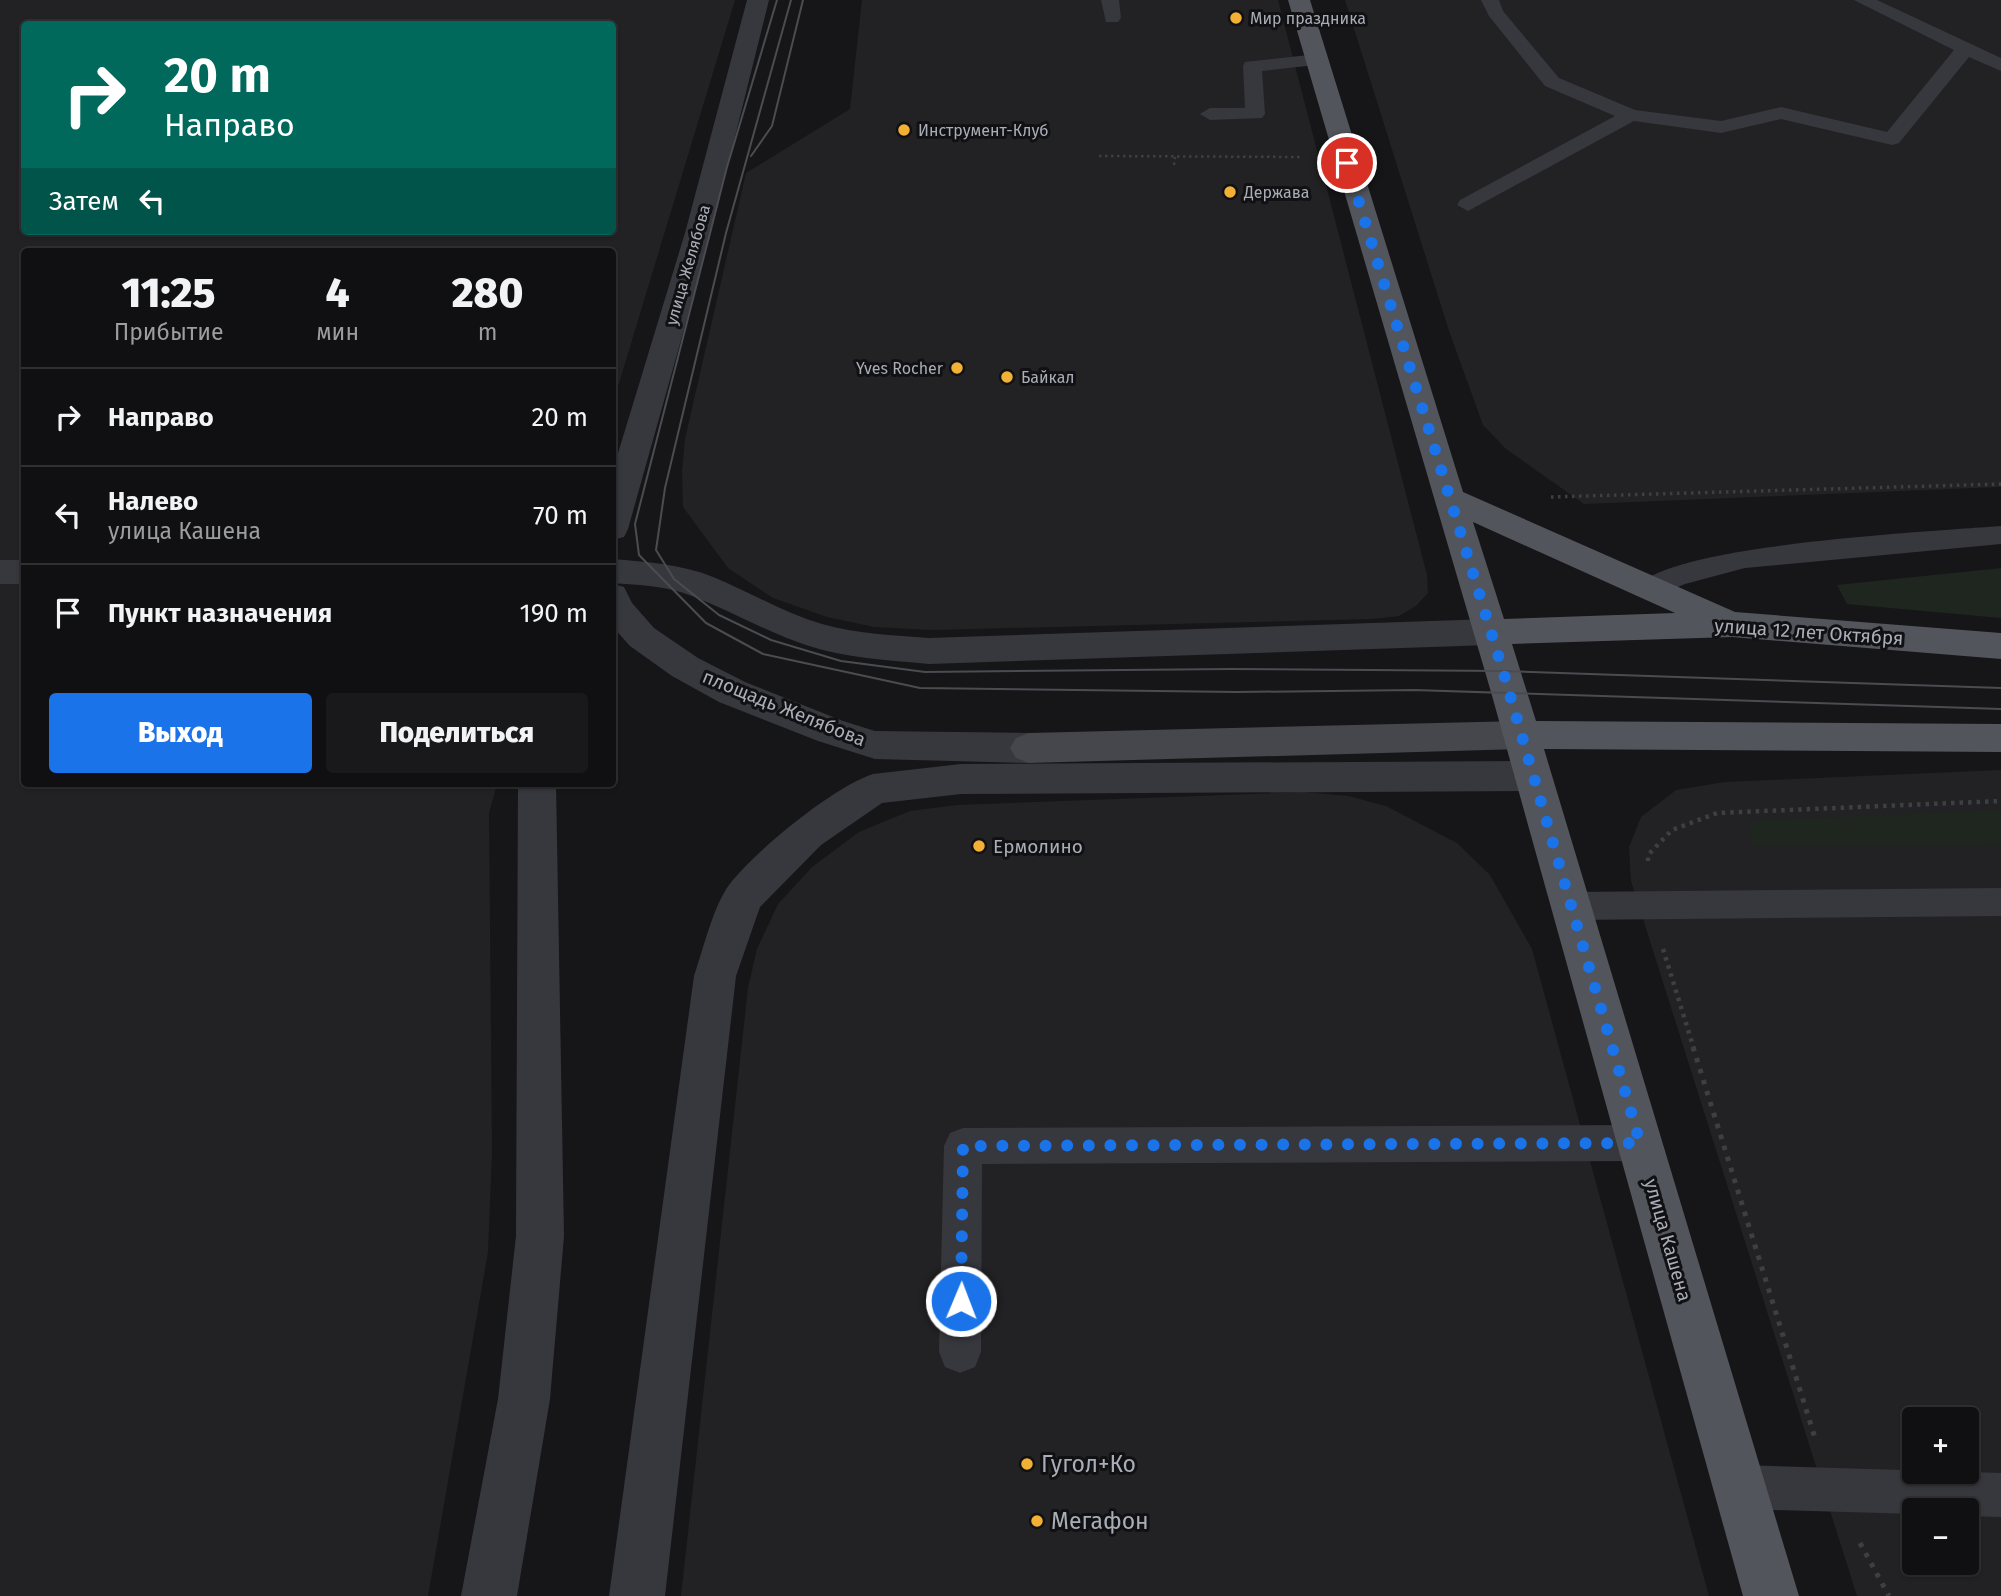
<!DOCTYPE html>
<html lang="ru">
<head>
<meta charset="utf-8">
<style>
  body { margin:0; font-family:"Fira Sans",sans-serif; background:#19191b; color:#f1f3f6; height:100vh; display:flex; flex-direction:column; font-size:26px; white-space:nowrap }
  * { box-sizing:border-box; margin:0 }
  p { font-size:23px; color:#9c9d9f }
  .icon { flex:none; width:38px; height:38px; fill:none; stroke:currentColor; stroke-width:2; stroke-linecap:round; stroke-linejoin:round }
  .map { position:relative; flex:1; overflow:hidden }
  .panel { position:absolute; left:21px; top:248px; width:595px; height:539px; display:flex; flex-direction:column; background:#101012; border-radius:7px; box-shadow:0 2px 5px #0004,0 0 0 2px #303032 }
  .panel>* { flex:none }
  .hud { position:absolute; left:21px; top:21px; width:595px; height:214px; border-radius:7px; box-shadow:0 2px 5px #0004,0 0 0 2px #303032; background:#00695c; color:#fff; overflow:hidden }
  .controls { position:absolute; left:1902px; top:1407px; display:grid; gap:14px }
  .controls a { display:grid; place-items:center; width:77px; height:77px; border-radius:7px; background:#101012; box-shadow:0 2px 5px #0004,0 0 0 2px #303032; font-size:35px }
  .pin { position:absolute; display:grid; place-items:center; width:60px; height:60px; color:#fff; margin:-30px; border:4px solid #fff; border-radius:50%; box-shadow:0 2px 7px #0007 }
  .me { position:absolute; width:77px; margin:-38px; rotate:1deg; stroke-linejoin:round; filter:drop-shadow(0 0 5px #0008) }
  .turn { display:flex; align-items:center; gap:24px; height:147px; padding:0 28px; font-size:32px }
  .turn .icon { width:91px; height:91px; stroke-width:2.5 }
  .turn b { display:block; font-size:49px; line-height:60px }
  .then { display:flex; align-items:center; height:66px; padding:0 28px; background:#0003; gap:14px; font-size:26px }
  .eta { display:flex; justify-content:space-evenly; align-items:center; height:119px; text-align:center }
  .eta b { font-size:42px; font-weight:800; line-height:49px }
  .action { display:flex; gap:14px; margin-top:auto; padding:14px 28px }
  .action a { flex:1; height:80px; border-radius:7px; background:#1a73e8; color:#fff; font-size:28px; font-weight:800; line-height:80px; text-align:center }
  .action a+a { background:#19191b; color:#f1f3f6 }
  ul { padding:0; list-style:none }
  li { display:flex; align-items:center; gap:21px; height:98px; padding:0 28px; border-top:2px solid #303032 }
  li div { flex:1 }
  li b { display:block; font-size:26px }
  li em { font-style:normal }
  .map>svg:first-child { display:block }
  .built { fill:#222225; fill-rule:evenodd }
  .green { fill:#1e261f }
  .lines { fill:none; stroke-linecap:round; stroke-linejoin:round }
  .path-far3 { stroke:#3d3f44; stroke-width:2.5; stroke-dasharray:2.5 3.5; stroke-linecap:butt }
  .path-far2 { stroke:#3d3f44; stroke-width:3.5; stroke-dasharray:2.5 4.5; stroke-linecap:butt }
  .path-far1 { stroke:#3d3f44; stroke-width:4.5; stroke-dasharray:3.5 5; stroke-linecap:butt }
  .path { stroke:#3d3f44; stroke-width:5; stroke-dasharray:4.5 7; stroke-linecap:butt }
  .service { fill:#37383d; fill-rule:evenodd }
  .minor { fill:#37383d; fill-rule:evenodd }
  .tertiary { fill:#37383d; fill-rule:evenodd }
  .secondary { fill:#45474d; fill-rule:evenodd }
  .primary { fill:#53555c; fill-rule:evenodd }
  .tram { stroke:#4a4c52; stroke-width:2 }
  .route { stroke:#1a73e8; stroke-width:12; stroke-dasharray:0 21.6 }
  .poi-dot { fill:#f2b134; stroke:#111113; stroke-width:2.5 }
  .labels { text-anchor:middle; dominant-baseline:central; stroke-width:6; stroke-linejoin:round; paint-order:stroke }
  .far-poi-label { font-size:16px; fill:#a8adb8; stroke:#111113; text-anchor:start }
  .far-street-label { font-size:16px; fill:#a8adb8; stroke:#111113 }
  .street-label { font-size:19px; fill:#a8adb8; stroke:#111113 }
  .poi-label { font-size:19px; fill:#a8adb8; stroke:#111113; text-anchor:start }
  .near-poi-label { font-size:23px; fill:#a8adb8; stroke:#111113; text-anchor:start }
</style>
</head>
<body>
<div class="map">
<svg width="2001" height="1596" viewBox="0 0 2001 1596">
  <rect width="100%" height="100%" fill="#161618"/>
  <g class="built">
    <path d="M 0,0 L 735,0 L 613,403 L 612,252 L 24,252 L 24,784 L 497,784 L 489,813 L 492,1152 L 488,1252 L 428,1596 L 0,1596 ZM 24,24 L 612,24 L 612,231 L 24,231 Z"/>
    <path d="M 862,0 L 1278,0 L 1427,575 L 1428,593 L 1416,606 L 1399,616 L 1372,619 L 933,630 L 874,627 L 827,617 L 773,598 L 728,568 L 683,507 L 682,472 L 685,439 L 746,173 L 850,109 Z"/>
    <path d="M 1345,0 L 2001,0 L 2001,487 L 1584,504 L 1506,449 L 1483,425 L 1449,331 Z"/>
    <path d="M 2001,770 L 2001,1596 L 1857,1596 L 1631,881 L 1629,847 L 1641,817 L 1676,790 L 1725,782 ZM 1914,1419 L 1967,1419 L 1967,1472 L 1914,1472 ZM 1914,1510 L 1967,1510 L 1967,1563 L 1914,1563 Z"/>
    <path d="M 1303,792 L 1348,796 L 1386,806 L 1457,843 L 1490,875 L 1532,949 L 1709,1596 L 681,1596 L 748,988 L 757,949 L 778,904 L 812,867 L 859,832 L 910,811 L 957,805 Z"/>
  </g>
  <g class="green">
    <path d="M 2001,568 L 2001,618 L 1847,604 L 1837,585 Z"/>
    <path d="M 2001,810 L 2001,845 L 1753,846 L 1748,821 Z"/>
  </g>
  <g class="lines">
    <g class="path-far3">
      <path d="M 1099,156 L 1303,157"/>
      <path d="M 1174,165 L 1175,157"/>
    </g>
    <path class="path-far2" d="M 1551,497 L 2001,484"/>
    <g class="path-far1">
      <path d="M 1648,861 L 1648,855 L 1672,830 L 1717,813 L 2001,801"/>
      <path d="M 1663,949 L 1694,1049"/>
    </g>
    <g class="path">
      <path d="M 1693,1047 L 1815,1438"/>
      <path d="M 1860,1543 L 1889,1596"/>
    </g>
    <g class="service">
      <path d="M 1101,0 L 1119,0 L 1121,18 L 1118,22 L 1106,22 Z"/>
      <path d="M 1481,0 L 1499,0 L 1503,11 L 1559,78 L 1635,110 L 1721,121 L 1781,107 L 1887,132 L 1954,50 L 1854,0 L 1877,0 L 2001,58 L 2001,71 L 1969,57 L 1899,143 L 1892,145 L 1781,119 L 1721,133 L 1634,121 L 1468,211 L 1457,205 L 1460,200 L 1615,116 L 1545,86 L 1489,16 Z"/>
      <path d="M 1318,54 L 1325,56 L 1327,60 L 1325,64 L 1262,71 L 1265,114 L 1262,118 L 1210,120 L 1200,114 L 1210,108 L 1245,108 L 1243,66 L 1245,62 Z"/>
      <path d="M 2001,526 L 2001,544 L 1745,568 L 1685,584 L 1650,599 L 1640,596 L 1636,589 C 1662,544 1941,531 2001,526 Z"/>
      <path d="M 2001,888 L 2001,916 L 1571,920 L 1559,916 L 1554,906 L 1559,896 L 1571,892 Z"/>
      <path d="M 1640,1125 L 1653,1130 L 1659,1143 L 1653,1156 L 1640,1161 L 982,1164 L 981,1352 L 975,1367 L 960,1373 L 945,1367 L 939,1352 L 944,1146 L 950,1133 L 963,1128 Z"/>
      <path d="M 1740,1465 L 2001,1473 L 2001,1517 L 1967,1516 L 1967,1510 L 1914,1510 L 1914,1514 L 1740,1509 L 1725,1502 L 1718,1487 L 1725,1472 Z"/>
    </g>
    <g class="minor">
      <rect x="0" y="560" width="24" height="24"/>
      <path d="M 1533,761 L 1546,765 L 1552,776 L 1546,787 L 1533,791 L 961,794 L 882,803 L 821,845 L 760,907 L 736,976 L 665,1596 L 609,1596 L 694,976 C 703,950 713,907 729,885 C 755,851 833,787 873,774 L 961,764 Z"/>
      <path d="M 518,784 L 556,784 L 564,1236 L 550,1399 L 517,1596 L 461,1596 L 498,1399 L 516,1236 Z"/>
    </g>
    <g class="tertiary">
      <path d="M 747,0 L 769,0 L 711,233 L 628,529 L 624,537 L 612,540 L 612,473 L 685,233 Z"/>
      <path d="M 612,559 C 646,562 682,564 713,577 C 750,592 784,613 822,624 C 856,634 894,635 929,638 L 1490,619 L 1502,623 L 1507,632 L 1502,641 L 1490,645 L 929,664 C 888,660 845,658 806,645 C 767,632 731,611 692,596 C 668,586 639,585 612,583 Z"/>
      <path d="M 612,584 L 624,587 L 632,603 L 654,628 L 698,658 L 745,682 L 843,721 L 875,731 L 1029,733 L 1042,738 L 1048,748 L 1042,758 L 1029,763 L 875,759 L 818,741 L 719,702 L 672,676 L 630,646 L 612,626 Z"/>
    </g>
    <path class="secondary" d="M 1521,721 L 1534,725 L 1540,735 L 1534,745 L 1521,749 L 1029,763 L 1016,758 L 1010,748 L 1016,738 L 1029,733 Z"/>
    <path class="primary" d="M 1288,0 L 1310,0 L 1463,492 L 1735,612 L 2001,633 L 2001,659 L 1732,637 L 1512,644 L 1536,721 L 2001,724 L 2001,752 L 1544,749 L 1799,1596 L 1743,1596 L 1491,692 ZM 1473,522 L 1675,613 L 1504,619 Z"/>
    <g class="tram">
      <path d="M 777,0 L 727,167 L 635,524 L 639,555 L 706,623 L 763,654 L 920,688 L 1237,692 L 1414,690 L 2001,709"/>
      <path d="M 791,0 L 726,233 L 665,488 L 656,550 L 674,579 L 719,615 L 771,640 L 841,661 L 925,672 L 1231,669 L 1503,671 L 2001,688"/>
      <path d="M 751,156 L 772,126 L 803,0"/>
    </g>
  </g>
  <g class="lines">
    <path class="route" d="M 961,1301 L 963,1146 L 1640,1143 L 1503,671 L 1347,163"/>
  </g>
  <g class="poi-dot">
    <circle cx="1236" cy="18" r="7"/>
    <circle cx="904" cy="130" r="7"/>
    <circle cx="1230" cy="192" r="7"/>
    <circle cx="957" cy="368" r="7"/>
    <circle cx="1007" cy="377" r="7"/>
    <circle cx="979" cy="846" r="7"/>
    <circle cx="1027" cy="1464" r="7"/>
    <circle cx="1037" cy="1521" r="7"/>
  </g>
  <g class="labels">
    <g class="far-poi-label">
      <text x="1250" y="18">Мир праздника</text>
      <text x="918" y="130">Инструмент-Клуб</text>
      <text x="1244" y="192">Держава</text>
      <text x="943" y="368" text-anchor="end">Yves Rocher</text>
      <text x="1021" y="377">Байкал</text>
    </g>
    <g class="far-street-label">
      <text transform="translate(688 265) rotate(-74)">улица Желябова</text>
    </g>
    <g class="street-label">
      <text transform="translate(1809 632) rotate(4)">улица 12 лет Октября</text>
      <text transform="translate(784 708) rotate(22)">площадь Желябова</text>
      <text transform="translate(1668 1240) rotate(74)">улица Кашена</text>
    </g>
    <g class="poi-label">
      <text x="993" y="846">Ермолино</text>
    </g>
    <g class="near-poi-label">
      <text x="1041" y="1464">Гугол+Ко</text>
      <text x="1051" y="1521">Мегафон</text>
    </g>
  </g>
</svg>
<div class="controls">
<a>+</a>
<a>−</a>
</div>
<div class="pin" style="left:1347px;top:163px;background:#d93025"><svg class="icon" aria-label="arrive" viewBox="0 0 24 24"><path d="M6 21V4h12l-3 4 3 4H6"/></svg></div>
<svg class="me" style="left:961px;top:1301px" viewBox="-20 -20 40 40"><circle r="17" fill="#1a73e8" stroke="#fff" stroke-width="3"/><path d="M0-11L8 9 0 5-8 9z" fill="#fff"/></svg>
<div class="hud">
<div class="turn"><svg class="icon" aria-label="right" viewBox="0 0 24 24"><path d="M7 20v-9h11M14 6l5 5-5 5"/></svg><div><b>20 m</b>Направо</div></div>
<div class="then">Затем<svg class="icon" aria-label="left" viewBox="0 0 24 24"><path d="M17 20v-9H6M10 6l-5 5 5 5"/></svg></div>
</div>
<section class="panel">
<div class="eta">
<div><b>11:25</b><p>Прибытие</p></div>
<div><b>4</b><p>мин</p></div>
<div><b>280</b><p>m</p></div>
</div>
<ul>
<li><svg class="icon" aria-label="right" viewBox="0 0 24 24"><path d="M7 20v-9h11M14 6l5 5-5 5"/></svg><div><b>Направо</b></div><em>20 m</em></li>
<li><svg class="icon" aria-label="left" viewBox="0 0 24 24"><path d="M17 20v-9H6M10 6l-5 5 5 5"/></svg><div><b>Налево</b><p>улица Кашена</p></div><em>70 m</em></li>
<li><svg class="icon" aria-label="arrive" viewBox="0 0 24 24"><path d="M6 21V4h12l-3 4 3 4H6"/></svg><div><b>Пункт назначения</b></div><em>190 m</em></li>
</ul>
<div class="action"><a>Выход</a><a>Поделиться</a></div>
</section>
</div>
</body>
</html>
